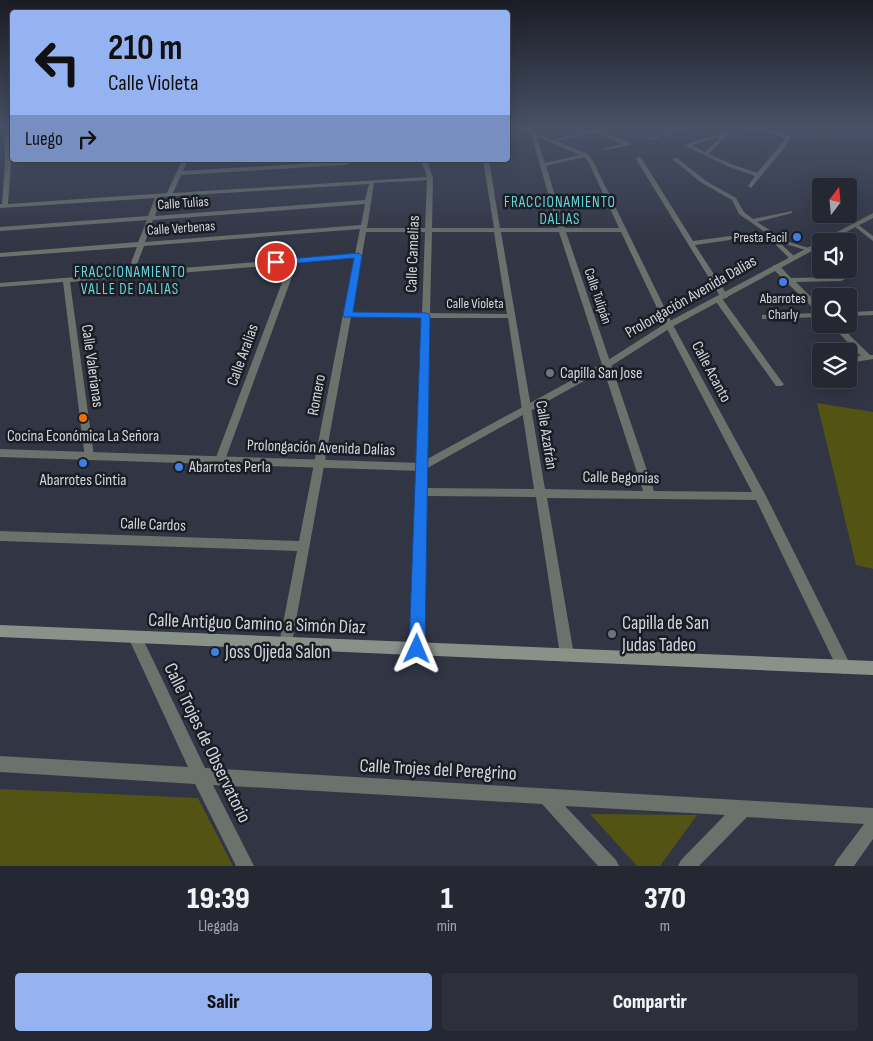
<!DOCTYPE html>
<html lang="es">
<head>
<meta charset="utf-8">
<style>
  body { margin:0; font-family:"Sofia Sans Condensed",sans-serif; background:#2d303b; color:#f1f3f6; height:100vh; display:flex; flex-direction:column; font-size:19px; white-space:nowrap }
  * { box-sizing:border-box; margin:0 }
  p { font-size:16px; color:#a3a6ac }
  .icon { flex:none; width:28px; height:28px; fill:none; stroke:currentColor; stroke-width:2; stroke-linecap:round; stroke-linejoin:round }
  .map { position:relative; height:866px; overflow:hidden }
  .sheet { display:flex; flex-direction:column; background:#252833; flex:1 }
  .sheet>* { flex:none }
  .guide { position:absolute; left:10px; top:10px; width:500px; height:152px; border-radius:5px; box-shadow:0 5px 20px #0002,0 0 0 1px #42444e; background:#95b2f1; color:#111; overflow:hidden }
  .needle { width:32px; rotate:16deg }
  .fabs { position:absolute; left:812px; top:178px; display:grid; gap:10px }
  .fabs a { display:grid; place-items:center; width:45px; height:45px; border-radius:5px; background:#252833; box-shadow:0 5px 20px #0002,0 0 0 1px #42444e; font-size:25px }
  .pin { position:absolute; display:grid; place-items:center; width:42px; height:42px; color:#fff; margin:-21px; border:2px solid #fff; border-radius:50%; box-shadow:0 1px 5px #0007 }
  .me { position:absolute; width:55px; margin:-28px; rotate:1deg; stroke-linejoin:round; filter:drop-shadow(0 0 4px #0008) }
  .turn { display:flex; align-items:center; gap:18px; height:105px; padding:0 15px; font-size:22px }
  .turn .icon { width:65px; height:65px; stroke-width:2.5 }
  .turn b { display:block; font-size:35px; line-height:42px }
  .then { display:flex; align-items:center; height:48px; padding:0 15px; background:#0003; gap:10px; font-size:19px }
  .eta { display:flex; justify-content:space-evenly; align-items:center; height:85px; text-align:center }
  .eta b { font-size:30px; font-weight:800; line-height:35px }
  .cta { display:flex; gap:10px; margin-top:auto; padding:10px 15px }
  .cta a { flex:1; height:58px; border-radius:5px; background:#95b2f1; color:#111; font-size:20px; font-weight:800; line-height:58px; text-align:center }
  .cta a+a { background:#2d303b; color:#f1f3f6 }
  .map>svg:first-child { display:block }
  .green { fill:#535414 }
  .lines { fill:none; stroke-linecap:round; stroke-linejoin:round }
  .minor { fill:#6b716b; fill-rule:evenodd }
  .tertiary { fill:#6b716b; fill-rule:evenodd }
  .secondary { fill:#889288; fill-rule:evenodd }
  .wall { fill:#4b3d46 }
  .shaded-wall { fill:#3d3239 }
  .route { fill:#1a73e8; stroke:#114b97 }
  .shop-dot { fill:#3f7fe0; stroke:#1b1d24; stroke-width:2 }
  .worship-dot { fill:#6b7280; stroke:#1b1d24; stroke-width:2 }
  .food-dot { fill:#e8710a; stroke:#1b1d24; stroke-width:2 }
  .labels { text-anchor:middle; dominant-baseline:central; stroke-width:5; stroke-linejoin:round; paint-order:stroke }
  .far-street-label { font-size:14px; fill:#d3d5df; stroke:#1b1d24 }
  .far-poi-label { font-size:14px; fill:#d3d5df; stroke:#1b1d24; text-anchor:end }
  .far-neighbourhood-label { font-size:15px; letter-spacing:1px; fill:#66d2d8; stroke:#1b1d24 }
  .street-label { font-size:16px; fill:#d3d5df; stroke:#1b1d24 }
  .poi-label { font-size:16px; fill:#d3d5df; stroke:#1b1d24; text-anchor:start }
  .near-poi-label { font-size:19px; fill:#d3d5df; stroke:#1b1d24; text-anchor:start }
  .near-street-label { font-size:19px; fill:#d3d5df; stroke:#1b1d24 }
</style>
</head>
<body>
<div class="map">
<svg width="873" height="866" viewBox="0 0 873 866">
  <rect width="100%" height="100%" fill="#313544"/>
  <g class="green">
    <path d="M 817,403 L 873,412 L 873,569 L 856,565 Z"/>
    <path d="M 0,789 L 198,798 L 233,866 L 0,866 Z"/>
    <path d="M 590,814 L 697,815 L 660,866 L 637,866 Z"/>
  </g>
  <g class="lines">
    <g class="minor">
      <path d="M 4,127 L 8,127 L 11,164 L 8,204 L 167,193 L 182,160 L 188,160 L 183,171 L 346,161 L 349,163 L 346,165 L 181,175 L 173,193 L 427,177 L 421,160 L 427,160 L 433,178 L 432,228 L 494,228 L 483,160 L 489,160 L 500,228 L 558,228 L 531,134 L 525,131 L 508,136 L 508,134 L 521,130 L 517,127 L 528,128 L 530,130 L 553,140 L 602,127 L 611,127 L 599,131 L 631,143 L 631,145 L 605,150 L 605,148 L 623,144 L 593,132 L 557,141 L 587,154 L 593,161 L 673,325 L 766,496 L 849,662 L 851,667 L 849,672 L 844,674 L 839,672 L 756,500 L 547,498 L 574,655 L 572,660 L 567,661 L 562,660 L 560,655 L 536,497 L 427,496 L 424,649 L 422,653 L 417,655 L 412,653 L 410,649 L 422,318 L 351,317 L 291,648 L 286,650 L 281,648 L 279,644 L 297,551 L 0,541 L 0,531 L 299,541 L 354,258 L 297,263 L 225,460 L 220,464 L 215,460 L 289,264 L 70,282 L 94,456 L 89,460 L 85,459 L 63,282 L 0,287 L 0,283 L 127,273 L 137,247 L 0,257 L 0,253 L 138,242 L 147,220 L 0,231 L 0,227 L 148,216 L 155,198 L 0,208 L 0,204 L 2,204 L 5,164 ZM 536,136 L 580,155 L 545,163 ZM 584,157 L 588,161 L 619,228 L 565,228 L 546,166 ZM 427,180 L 425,228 L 367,228 L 374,183 ZM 369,184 L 365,200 L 155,216 L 161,197 ZM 365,204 L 361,225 L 145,242 L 153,220 ZM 360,229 L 355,254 L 134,272 L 144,246 ZM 366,232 L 425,232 L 422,313 L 352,313 ZM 432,232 L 494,232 L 507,314 L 430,313 ZM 501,232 L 559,232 L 643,491 L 545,489 ZM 566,232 L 621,232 L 665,325 L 752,492 L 654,491 ZM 430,318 L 508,318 L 534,489 L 427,488 Z"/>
      <path d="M 682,127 L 690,127 L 651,140 L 647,139 Z"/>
      <path d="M 713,127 L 720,127 L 729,133 L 709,154 L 731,164 L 757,173 L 786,138 L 759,130 L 724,127 L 759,128 L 791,137 L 782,151 L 751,188 L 748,186 L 755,176 L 727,166 L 684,145 L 724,133 ZM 720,137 L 705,152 L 692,145 Z"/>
      <path d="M 639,157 L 642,159 L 693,241 L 730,236 L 733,238 L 730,240 L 695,245 L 728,296 L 727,298 L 724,298 L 720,296 L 636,159 Z"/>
      <path d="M 673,158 L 677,158 L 706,181 L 736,198 L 744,212 L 753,219 L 792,211 L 792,213 L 757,222 L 789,242 L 812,249 L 809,251 L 779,242 L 796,258 L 790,259 L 770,239 L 772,237 L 739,214 L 732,200 L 702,183 L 673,160 Z"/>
      <path d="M 856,223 L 873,236 L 873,241 L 854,226 L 854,224 Z"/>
      <path d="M 773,265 L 779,265 L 791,278 L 841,277 L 845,279 L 841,281 L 796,282 L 821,307 L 821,317 L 765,319 L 762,319 L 762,315 L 818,313 L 773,269 Z"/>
      <path d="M 715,297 L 721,297 L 782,382 L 784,384 L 782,386 L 776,386 L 714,299 Z"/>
      <path d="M 873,311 L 873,315 L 849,316 L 849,312 Z"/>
      <path d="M 830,324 L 838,324 L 870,355 L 873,355 L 873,359 L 849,363 L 849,357 L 861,356 Z"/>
      <path d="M 135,631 L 140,633 L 205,768 L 873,808 L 873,839 L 854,866 L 834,866 L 837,860 L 864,824 L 747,817 L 699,866 L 678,866 L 681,860 L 725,815 L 565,806 L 616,860 L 619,866 L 598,866 L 542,804 L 213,785 L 254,866 L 236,866 L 195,784 L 0,772 L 0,756 L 188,767 L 128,637 L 130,633 Z"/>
    </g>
    <path class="tertiary" d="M 873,213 L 873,218 L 829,241 L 821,241 L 821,246 L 672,327 L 611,366 L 422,471 L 0,457 L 0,449 L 420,463 L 605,362 L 666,323 Z"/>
    <path class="secondary" d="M 0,625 L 873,661 L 873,675 L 0,637 Z"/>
  </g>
  <path class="wall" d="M 800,127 L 843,127 L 825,134 Z"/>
  <path class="shaded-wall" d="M 828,127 L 843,127 L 825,134 Z"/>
  <linearGradient id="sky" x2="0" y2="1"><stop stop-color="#1b1d25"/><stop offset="0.51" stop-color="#485167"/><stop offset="1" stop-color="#485167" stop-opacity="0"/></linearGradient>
  <rect width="873" height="249" fill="url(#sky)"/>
  <path class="route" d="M 358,253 L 362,256 L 353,312 L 426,313 L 430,315 L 425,649 L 423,654 L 417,656 L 412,654 L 409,649 L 421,318 L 344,317 L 343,315 L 354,258 L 276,265 L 272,262 L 276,260 Z"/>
  <g class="shop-dot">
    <circle cx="797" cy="237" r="5"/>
    <circle cx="783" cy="282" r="5"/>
    <circle cx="83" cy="463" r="5"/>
    <circle cx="179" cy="467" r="5"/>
    <circle cx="215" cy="652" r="5"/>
  </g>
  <g class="worship-dot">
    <circle cx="550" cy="373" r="5"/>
    <circle cx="612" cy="634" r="5"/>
  </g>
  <circle class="food-dot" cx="83" cy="418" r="5"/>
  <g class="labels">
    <g class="far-street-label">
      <text transform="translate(183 203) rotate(-4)">Calle Tulias</text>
      <text transform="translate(181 228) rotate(-4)">Calle Verbenas</text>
      <text transform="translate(598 296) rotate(71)">Calle Tulipán</text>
      <text x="475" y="303">Calle Violeta</text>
    </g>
    <g class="far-poi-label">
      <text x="787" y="237">Presta Facil</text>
      <text x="783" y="298" text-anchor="middle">Abarrotes<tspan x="783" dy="16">Charly</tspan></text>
    </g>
    <g class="far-neighbourhood-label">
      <text x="560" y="202">FRACCIONAMIENTO<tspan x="560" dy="17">DALIAS</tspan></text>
      <text x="130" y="272">FRACCIONAMIENTO<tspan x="130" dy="17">VALLE DE DALIAS</tspan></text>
    </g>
    <g class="street-label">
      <text transform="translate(413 254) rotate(-88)">Calle Camelias</text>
      <text transform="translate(691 297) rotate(-30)">Prolongación Avenida Dalias</text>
      <text transform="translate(243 355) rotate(-70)">Calle Aralias</text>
      <text transform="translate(92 366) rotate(82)">Calle Valerianas</text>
      <text transform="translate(711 372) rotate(62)">Calle Acanto</text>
      <text transform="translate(317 395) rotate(-79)">Romero</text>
      <text transform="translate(546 435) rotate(81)">Calle Azafrán</text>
      <text transform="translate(321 448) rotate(2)">Prolongación Avenida Dalias</text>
      <text transform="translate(621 478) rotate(1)">Calle Begonias</text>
      <text transform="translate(153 525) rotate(2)">Calle Cardos</text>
    </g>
    <g class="poi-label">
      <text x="560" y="373">Capilla San Jose</text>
      <text x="83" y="436" text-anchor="middle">Cocina Económica La Señora</text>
      <text x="189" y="467">Abarrotes Perla</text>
      <text x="83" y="480" text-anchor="middle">Abarrotes Cintia</text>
    </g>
    <g class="near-poi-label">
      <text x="622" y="623">Capilla de San<tspan x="622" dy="22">Judas Tadeo</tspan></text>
      <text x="225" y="652">Joss Ojjeda Salon</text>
    </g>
    <g class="near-street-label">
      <text transform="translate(257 624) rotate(2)">Calle Antiguo Camino a Simón Díaz</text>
      <text transform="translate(207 743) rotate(64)">Calle Trojes de Observatorio</text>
      <text transform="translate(438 770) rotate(3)">Calle Trojes del Peregrino</text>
    </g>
  </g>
</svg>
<div class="fabs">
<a><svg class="needle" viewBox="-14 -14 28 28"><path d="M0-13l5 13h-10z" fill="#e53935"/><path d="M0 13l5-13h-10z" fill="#a3a6ac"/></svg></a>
<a><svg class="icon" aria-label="sound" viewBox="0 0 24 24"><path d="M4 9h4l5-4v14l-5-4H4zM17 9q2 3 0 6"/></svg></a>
<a><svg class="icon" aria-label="search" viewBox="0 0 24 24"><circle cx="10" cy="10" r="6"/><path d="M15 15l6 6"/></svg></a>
<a><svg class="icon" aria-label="layers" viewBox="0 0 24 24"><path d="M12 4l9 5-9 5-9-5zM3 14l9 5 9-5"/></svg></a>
</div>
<div class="pin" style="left:276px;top:262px;background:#d93025"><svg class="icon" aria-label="arrive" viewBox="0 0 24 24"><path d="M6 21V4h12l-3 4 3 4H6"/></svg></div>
<svg class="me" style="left:417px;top:649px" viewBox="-20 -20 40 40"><path d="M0-17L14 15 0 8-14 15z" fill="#1a73e8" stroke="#fff" stroke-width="4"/></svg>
<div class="guide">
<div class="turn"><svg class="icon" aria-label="left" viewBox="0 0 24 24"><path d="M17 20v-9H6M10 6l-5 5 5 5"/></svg><div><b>210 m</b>Calle Violeta</div></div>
<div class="then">Luego<svg class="icon" aria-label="right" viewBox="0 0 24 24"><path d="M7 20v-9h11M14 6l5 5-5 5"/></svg></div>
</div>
</div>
<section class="sheet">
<div class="eta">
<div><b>19:39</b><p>Llegada</p></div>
<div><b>1</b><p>min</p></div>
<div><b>370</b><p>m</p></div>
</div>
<div class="cta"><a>Salir</a><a>Compartir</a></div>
</section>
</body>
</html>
